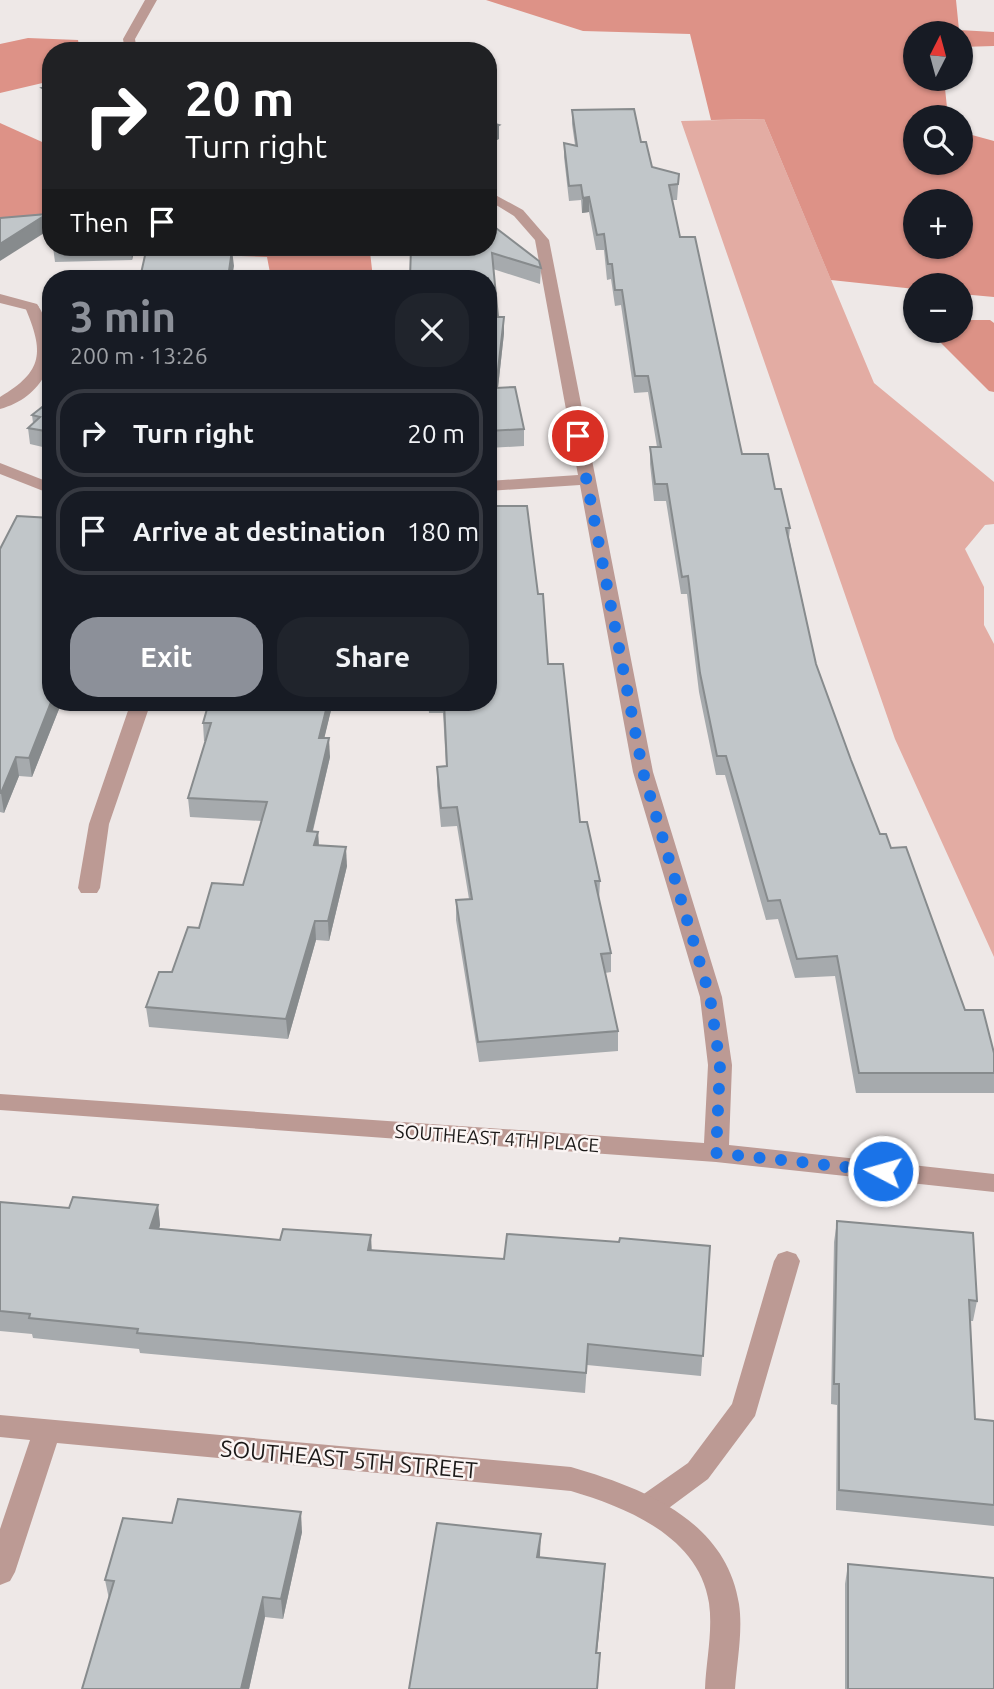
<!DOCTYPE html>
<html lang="en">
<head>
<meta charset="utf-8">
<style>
  body { margin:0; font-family:Ubuntu,sans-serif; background:#20242c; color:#f1f3f6; height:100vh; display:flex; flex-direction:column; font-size:26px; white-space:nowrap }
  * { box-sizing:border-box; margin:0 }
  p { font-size:23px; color:#9ea1a6 }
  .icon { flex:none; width:38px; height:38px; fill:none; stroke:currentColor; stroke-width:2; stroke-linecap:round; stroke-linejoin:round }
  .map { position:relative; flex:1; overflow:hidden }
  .drawer { position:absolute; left:42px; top:270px; width:455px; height:441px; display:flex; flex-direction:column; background:#171b24; border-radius:28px; box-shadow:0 2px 5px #0004 }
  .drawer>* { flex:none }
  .banner { position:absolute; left:42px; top:42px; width:455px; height:214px; border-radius:28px; box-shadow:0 2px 5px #0004; background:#202124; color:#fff; overflow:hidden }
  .needle { width:46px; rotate:6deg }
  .tools { position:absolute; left:903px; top:21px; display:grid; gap:14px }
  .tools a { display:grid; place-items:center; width:70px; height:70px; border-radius:50%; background:#171b24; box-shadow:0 2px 5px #0004; font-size:35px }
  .pin { position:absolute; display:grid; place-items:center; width:60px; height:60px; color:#fff; margin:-30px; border:4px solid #fff; border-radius:50%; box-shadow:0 2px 7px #0007 }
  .me { position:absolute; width:77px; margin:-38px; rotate:276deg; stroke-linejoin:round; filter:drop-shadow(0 0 5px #0008) }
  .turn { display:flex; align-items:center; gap:24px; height:147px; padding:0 28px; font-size:32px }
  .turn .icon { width:91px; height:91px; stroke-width:2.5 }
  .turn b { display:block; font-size:49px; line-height:60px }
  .then { display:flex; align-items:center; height:66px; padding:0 28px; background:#0003; gap:14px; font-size:26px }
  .round { display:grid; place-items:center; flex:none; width:74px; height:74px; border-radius:28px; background:#20242c }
  .overview { display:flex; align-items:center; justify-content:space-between; height:119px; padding:0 28px }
  h1 { font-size:42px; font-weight:700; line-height:52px; color:#8c9099 }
  .action { display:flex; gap:14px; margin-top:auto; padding:14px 28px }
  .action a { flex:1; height:80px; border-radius:28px; background:#8c9099; color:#fff; font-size:28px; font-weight:700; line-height:80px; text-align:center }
  .action a+a { background:#20242c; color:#f1f3f6 }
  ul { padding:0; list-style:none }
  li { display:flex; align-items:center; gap:21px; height:88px; margin:0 14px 10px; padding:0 14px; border:4px solid #363941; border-radius:28px }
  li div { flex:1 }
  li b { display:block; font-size:26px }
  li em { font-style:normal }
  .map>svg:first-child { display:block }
  .green { fill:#e3aca3 }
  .forest { fill:#dd9287; fill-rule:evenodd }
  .water { fill:#dc9286 }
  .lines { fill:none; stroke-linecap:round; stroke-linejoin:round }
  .lane { fill:#bc9a94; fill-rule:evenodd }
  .street { fill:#bc9a94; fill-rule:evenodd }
  .wall { fill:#a6aaad }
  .shaded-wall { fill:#878b8d }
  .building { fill:#c1c6c9; stroke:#878b8d; stroke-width:2 }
  .route { stroke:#1a73e8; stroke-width:12; stroke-dasharray:0 21.6 }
  .labels { text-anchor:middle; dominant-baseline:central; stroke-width:5; stroke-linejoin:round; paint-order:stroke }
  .street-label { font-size:19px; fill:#1b1918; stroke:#fbf5f4 }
  .near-street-label { font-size:23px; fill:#1b1918; stroke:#fbf5f4 }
</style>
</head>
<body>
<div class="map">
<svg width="994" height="1689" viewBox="0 0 994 1689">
  <rect width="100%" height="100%" fill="#eee8e7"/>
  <path class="green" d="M 764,119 L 874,383 L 994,482 L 994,524 L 985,525 L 965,549 L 984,587 L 984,625 L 994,644 L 994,957 L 895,739 L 681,121 Z"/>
  <g class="forest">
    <path d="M 486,0 L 956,0 L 959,30 L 994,32 L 994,46 L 961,47 L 961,33 L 915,33 L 915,79 L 944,79 L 948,117 L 915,117 L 915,163 L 961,163 L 961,132 L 994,141 L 994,297 L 961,294 L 961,285 L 915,285 L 915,289 L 831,280 L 764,119 L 711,120 L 690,34 L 583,31 ZM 915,201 L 961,201 L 961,247 L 915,247 Z"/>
    <path d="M 28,38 L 78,40 L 80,51 L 51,51 L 51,81 L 0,93 L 0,44 Z"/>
    <path d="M 0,123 L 51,146 L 51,221 L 0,225 Z"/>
    <path d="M 150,247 L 352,247 L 370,252 L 373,278 L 271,278 L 267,257 L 152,253 Z"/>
  </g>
  <path class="water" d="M 961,320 L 990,320 L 994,323 L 994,392 L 989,391 L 929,331 L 961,331 Z"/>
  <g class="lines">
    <g class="lane">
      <path d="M 0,294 L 37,304 L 39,307 L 32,311 L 0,303 Z"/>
      <path d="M 787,1251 L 796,1254 L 800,1261 L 755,1416 L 708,1479 L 658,1516 L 648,1519 L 638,1516 L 634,1507 L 638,1498 L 688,1463 L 732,1404 L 774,1261 L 778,1254 Z"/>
    </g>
    <g class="street">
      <path d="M 145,0 L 157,0 L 135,39 L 137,51 L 125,51 L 123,39 Z"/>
      <path d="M 488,191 L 523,210 L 549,240 L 653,772 L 722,997 L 732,1065 L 729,1145 L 994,1174 L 994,1192 L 716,1162 L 0,1110 L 0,1094 L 704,1143 L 708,1065 L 700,997 L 633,772 L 580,485 L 488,491 L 488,481 L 578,475 L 535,240 L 514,216 L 488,200 Z"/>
      <path d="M 32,303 C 40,305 41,311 45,319 C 63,358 42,398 0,409 L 0,397 C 44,371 44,352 25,307 Z"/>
      <path d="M 0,463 L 51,483 L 51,494 L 0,474 Z"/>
      <path d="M 131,702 L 151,702 L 109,824 L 100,888 L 97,893 L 81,893 L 78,888 L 89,824 Z"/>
      <path d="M 0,1415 L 571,1467 C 643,1488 726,1520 739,1604 C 743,1631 737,1661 735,1689 L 705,1689 C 706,1661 713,1631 709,1603 C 699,1537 628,1508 571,1491 L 57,1443 L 15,1572 L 10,1581 L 0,1585 L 0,1529 L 30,1440 L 0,1437 Z"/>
    </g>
  </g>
  <g class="wall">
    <path d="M 51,86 L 51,106 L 43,102 L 42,88 Z"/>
    <path d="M 572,110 L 641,142 L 652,167 L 679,174 L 677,200 L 672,200 L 680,237 L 742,454 L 775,489 L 790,528 L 789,538 L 816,664 L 851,760 L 880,834 L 891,848 L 965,1010 L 994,1053 L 994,1093 L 856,1093 L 835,976 L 795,978 L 778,919 L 766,920 L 725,775 L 716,775 L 699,692 L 687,594 L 681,594 L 666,501 L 654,501 L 650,464 L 650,447 L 657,447 L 648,392 L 634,393 L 621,305 L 615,306 L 611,279 L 607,280 L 604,250 L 596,250 L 589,212 L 582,213 L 581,200 L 569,201 L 564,157 L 564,143 L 575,145 L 572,124 Z"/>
    <path d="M 53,247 L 135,247 L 132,260 L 55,262 Z"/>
    <path d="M 419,247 L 488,247 L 541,268 L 540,284 L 493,269 L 498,317 L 504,317 L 504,333 L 498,388 L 524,429 L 524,446 L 488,448 L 488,278 Z"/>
    <path d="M 51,400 L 51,449 L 30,444 L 28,428 L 33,423 L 32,415 Z"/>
    <path d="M 0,549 L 51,702 L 58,702 L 59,709 L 32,777 L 19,776 L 4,813 L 0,812 Z"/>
    <path d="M 538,594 L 548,664 L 580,822 L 600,881 L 599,900 L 611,953 L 611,972 L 605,973 L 618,1031 L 618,1051 L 479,1062 L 456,920 L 456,900 L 469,899 L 457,826 L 441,827 L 437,786 L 437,767 L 446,766 L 443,713 L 429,713 L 428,702 L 488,702 Z"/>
    <path d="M 209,702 L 333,702 L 324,738 L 330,757 L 313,831 L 318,832 L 319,845 L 347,866 L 329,941 L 316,940 L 288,1039 L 149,1027 L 146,1007 L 172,972 L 199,928 L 243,885 L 262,821 L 190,817 L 188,798 L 206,741 L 204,741 L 203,723 Z"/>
    <path d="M 0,1202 L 69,1208 L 158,1205 L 160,1225 L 159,1229 L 372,1250 L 504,1259 L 619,1242 L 710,1246 L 701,1376 L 587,1365 L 585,1393 L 140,1353 L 139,1349 L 33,1338 L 32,1334 L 0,1331 Z"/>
    <path d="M 837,1221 L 977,1301 L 973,1321 L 970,1321 L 975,1419 L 994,1421 L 994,1526 L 836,1510 L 837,1405 L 831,1404 L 834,1242 Z"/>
    <path d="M 172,1523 L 302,1532 L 283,1619 L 265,1617 L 249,1689 L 82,1689 L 109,1599 L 105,1580 Z"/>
    <path d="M 848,1564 L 994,1689 L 845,1689 L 845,1584 Z"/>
  </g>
  <g class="shaded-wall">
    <path d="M 499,125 L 499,139 L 488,145 L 488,131 Z"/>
    <path d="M 589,197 L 589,212 L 582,213 L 583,198 Z"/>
    <path d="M 47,214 L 49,230 L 0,261 L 0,244 Z"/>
    <path d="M 131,247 L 135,247 L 132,260 Z"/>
    <path d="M 232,250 L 234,266 L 232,278 L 228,278 Z"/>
    <path d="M 504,317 L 504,333 L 496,405 L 496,388 Z"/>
    <path d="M 51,684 L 51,702 L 58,702 L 59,709 L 32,777 L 29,758 Z"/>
    <path d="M 328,702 L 333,702 L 320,756 L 319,738 Z"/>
    <path d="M 329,738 L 330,757 L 308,850 L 307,831 Z"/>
    <path d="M 16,757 L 19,776 L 4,813 L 1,793 Z"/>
    <path d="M 318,832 L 319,851 L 314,845 Z"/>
    <path d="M 346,847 L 347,866 L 329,941 L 328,921 Z"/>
    <path d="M 315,921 L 316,940 L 288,1039 L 286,1019 Z"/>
    <path d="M 158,1205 L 160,1225 L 153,1249 L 150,1228 Z"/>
    <path d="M 371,1235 L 372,1255 L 368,1250 Z"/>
    <path d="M 301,1512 L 302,1532 L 283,1619 L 281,1599 Z"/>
    <path d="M 541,1534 L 540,1555 L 537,1577 L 537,1557 Z"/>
    <path d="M 605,1564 L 604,1584 L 595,1673 L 596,1653 Z"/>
    <path d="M 263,1597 L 265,1617 L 249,1689 L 241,1689 Z"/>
  </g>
  <g class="building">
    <path d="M 51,86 L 51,93 L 42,88 Z"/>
    <path d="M 634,109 L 641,142 L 646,142 L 652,167 L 679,174 L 678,184 L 669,185 L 680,237 L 695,237 L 742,454 L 768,454 L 775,489 L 781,489 L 790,528 L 786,528 L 816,664 L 851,760 L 880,834 L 886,834 L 891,848 L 906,847 L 965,1010 L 983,1010 L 994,1053 L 994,1073 L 859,1073 L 837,956 L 797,959 L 780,900 L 768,901 L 726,756 L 717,756 L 700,673 L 688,576 L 682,577 L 667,484 L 655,484 L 650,447 L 661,447 L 648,376 L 635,376 L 622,290 L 615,290 L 612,264 L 608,264 L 604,234 L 597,235 L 589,197 L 583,198 L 581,185 L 569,186 L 564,143 L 577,146 L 572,110 Z"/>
    <path d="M 488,122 L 499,125 L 488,131 Z"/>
    <path d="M 47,214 L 0,244 L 0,218 Z"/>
    <path d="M 488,222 L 539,261 L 541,268 L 492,253 L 498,317 L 504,317 L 496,388 L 515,387 L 524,429 L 488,431 L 488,278 L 410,278 L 411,248 L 488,247 Z"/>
    <path d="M 232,250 L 228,278 L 140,278 L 146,251 Z"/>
    <path d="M 51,400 L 51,432 L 28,428 L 40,417 L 32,415 Z"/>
    <path d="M 488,506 L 527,506 L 538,594 L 543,594 L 548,664 L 563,664 L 580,822 L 587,822 L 600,881 L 595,881 L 611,953 L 601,954 L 618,1031 L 478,1042 L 456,900 L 472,899 L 457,807 L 441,808 L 437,767 L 447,766 L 444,702 L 488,702 Z"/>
    <path d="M 17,516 L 51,518 L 51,684 L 48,690 L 51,690 L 51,702 L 29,758 L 16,757 L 1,793 L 0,793 L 0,549 Z"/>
    <path d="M 209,702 L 328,702 L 319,738 L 329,738 L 307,831 L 318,832 L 314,845 L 346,847 L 328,921 L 315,921 L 286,1019 L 146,1007 L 159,972 L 172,972 L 188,927 L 199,928 L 212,883 L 243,885 L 267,802 L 188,798 L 211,723 L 203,723 Z"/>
    <path d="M 73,1197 L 158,1205 L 150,1228 L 280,1240 L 283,1229 L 371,1235 L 368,1250 L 504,1259 L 507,1234 L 619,1242 L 620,1238 L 710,1246 L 703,1356 L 588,1344 L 586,1373 L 137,1333 L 138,1329 L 29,1318 L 30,1314 L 0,1311 L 0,1202 L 69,1208 Z"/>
    <path d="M 837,1221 L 973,1233 L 977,1301 L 969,1300 L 975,1419 L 994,1421 L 994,1505 L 839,1490 L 839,1384 L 834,1384 Z"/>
    <path d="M 178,1499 L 301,1512 L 281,1599 L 263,1597 L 241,1689 L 82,1689 L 114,1581 L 105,1580 L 123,1518 L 172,1523 Z"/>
    <path d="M 437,1523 L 541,1534 L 537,1557 L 605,1564 L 596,1653 L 600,1653 L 597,1689 L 409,1689 Z"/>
    <path d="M 848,1564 L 994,1578 L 994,1689 L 848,1689 Z"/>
  </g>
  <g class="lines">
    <path class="route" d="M 578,436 L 643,772 L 710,997 L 720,1065 L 716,1153 L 883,1171"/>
  </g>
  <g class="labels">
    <g class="street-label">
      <text transform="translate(497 1138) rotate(4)">SOUTHEAST 4TH PLACE</text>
    </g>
    <g class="near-street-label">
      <text transform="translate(349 1459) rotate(5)">SOUTHEAST 5TH STREET</text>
    </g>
  </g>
</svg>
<div class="tools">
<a><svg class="needle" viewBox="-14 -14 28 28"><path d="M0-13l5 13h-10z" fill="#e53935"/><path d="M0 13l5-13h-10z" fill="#9ea1a6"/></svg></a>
<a><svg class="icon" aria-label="search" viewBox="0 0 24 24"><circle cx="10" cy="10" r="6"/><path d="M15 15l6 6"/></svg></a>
<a>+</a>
<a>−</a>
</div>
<div class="pin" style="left:578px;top:436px;background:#d93025"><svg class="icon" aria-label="arrive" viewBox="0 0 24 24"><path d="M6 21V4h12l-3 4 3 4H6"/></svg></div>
<svg class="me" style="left:883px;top:1171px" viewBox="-20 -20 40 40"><circle r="17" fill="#1a73e8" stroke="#fff" stroke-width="3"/><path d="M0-11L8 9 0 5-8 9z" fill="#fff"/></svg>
<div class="banner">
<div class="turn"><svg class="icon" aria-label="right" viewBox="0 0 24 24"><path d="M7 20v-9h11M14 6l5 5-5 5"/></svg><div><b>20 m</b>Turn right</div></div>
<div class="then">Then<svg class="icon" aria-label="arrive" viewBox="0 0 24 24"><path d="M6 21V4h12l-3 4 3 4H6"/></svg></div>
</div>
<section class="drawer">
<div class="overview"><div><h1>3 min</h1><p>200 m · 13:26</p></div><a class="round"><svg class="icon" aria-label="close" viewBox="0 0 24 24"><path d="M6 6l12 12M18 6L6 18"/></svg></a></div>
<ul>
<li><svg class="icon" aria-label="right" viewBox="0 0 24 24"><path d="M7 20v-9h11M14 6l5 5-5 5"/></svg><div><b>Turn right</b></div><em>20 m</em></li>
<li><svg class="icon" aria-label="arrive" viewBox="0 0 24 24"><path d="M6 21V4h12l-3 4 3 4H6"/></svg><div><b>Arrive at destination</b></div><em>180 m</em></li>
</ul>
<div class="action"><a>Exit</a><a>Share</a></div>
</section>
</div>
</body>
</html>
